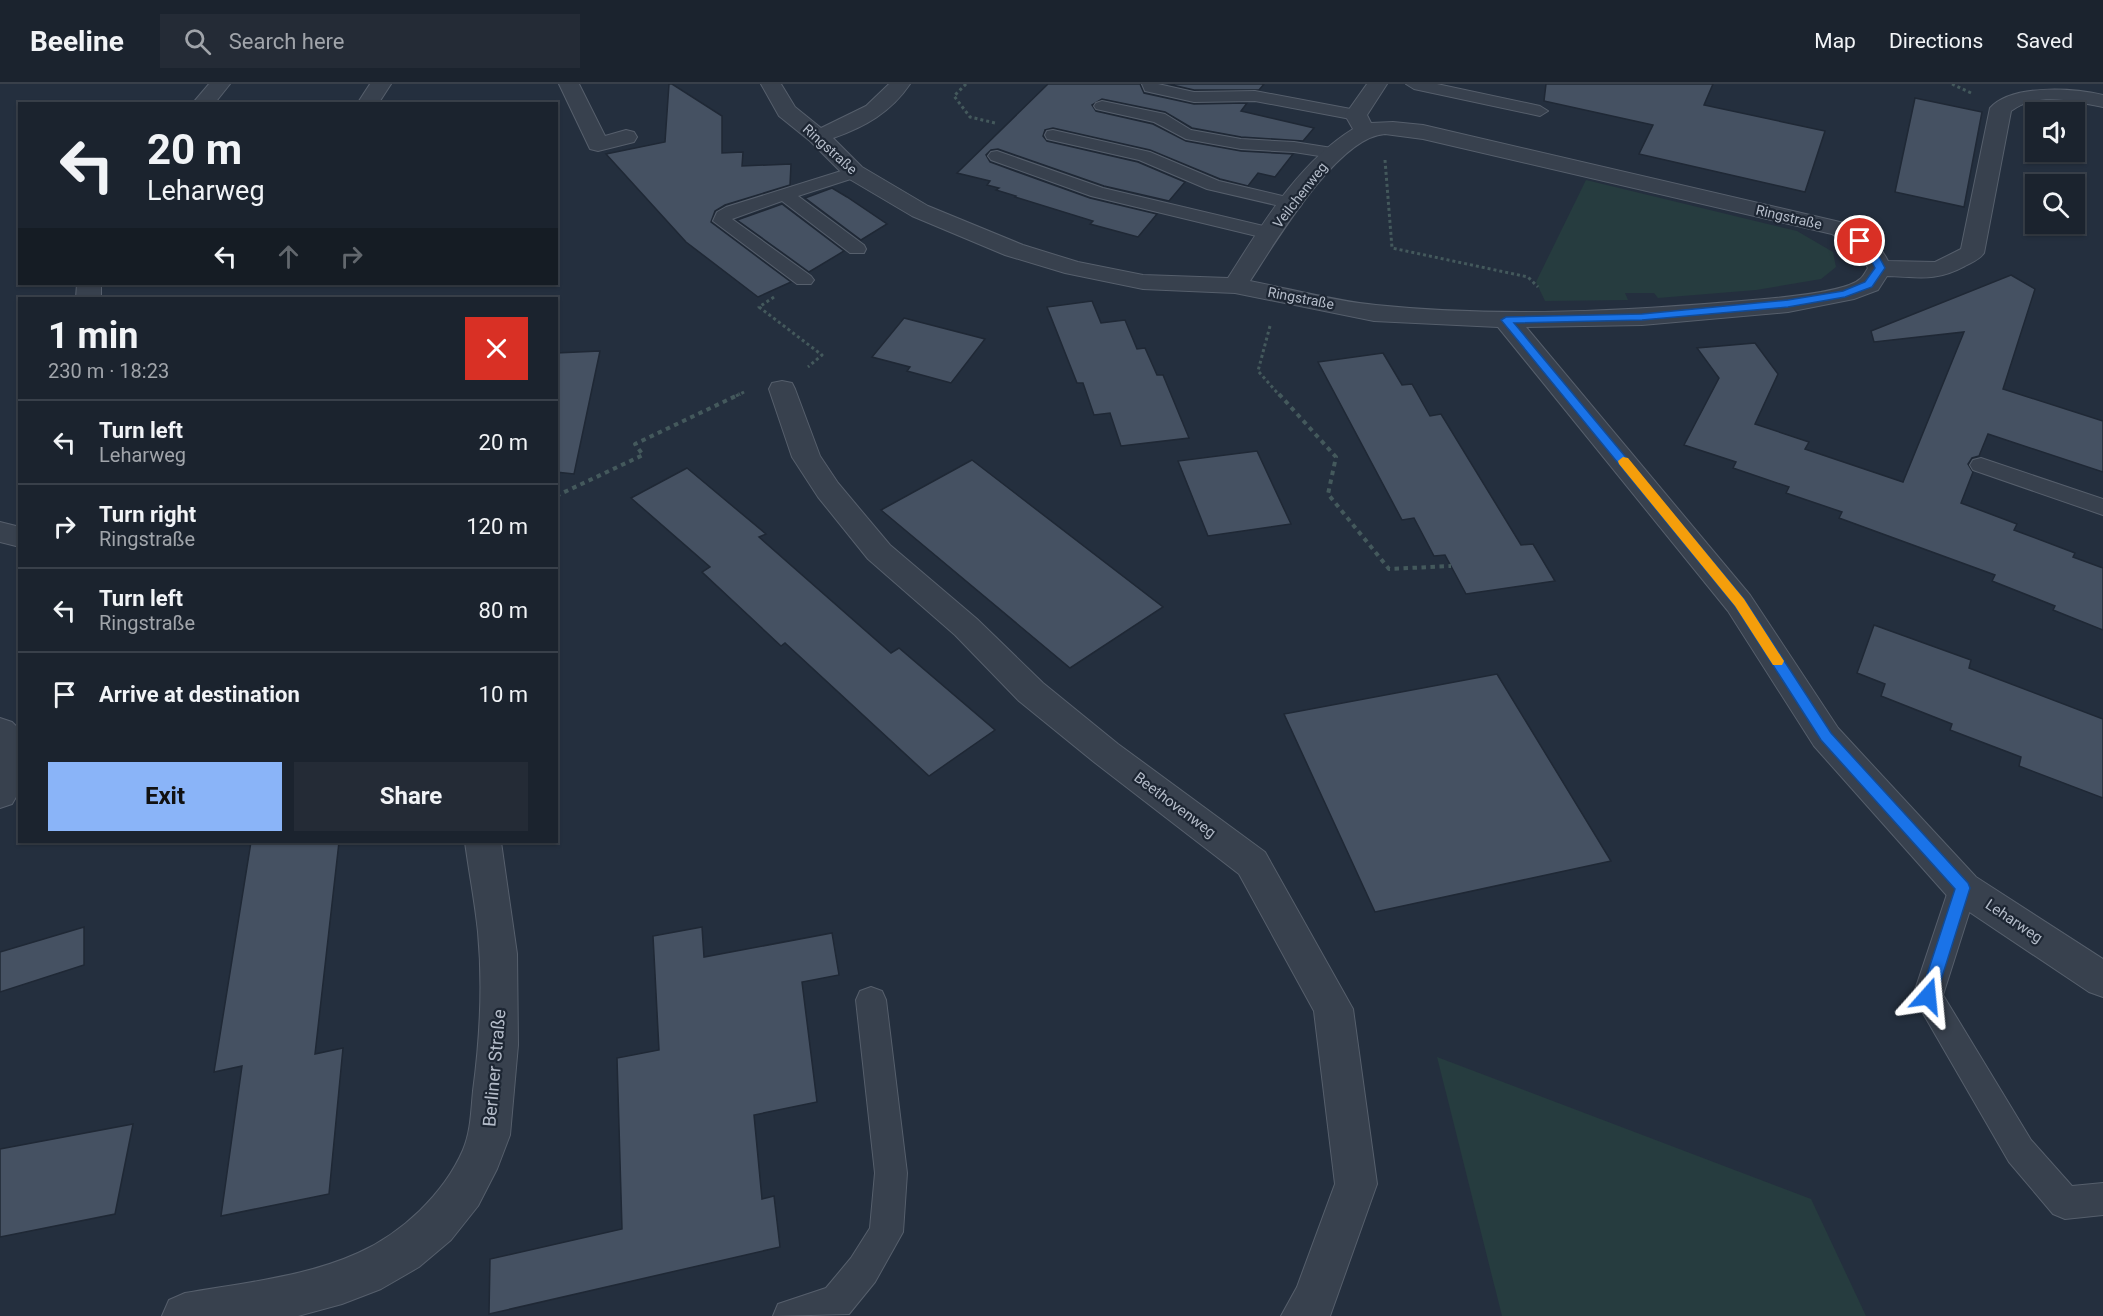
<!DOCTYPE html>
<html lang="en">
<head>
<meta charset="utf-8">
<style>
  body { margin:0; font-family:Roboto,sans-serif; background:#242b36; color:#f1f3f6; height:100vh; display:flex; flex-direction:column; font-size:22px; white-space:nowrap }
  * { box-sizing:border-box; margin:0 }
  p { font-size:20px; color:#a0a4aa }
  .icon { flex:none; width:33px; height:33px; fill:none; stroke:currentColor; stroke-width:2; stroke-linecap:round; stroke-linejoin:round }
  .map { position:relative; flex:1; overflow:hidden }
  .sheet { position:absolute; left:18px; top:213px; width:540px; height:546px; display:flex; flex-direction:column; background:#1b232e; border-radius:0px; box-shadow:0 2px 4px #0004,0 0 0 2px #39404a }
  .sheet>* { flex:none }
  .banner { position:absolute; left:18px; top:18px; width:540px; height:183px; border-radius:0px; box-shadow:0 2px 4px #0004,0 0 0 2px #39404a; background:#1b232e; color:#f1f3f6; overflow:hidden }
  .tools { position:absolute; left:2025px; top:18px; display:grid; gap:12px }
  .tools a { display:grid; place-items:center; width:60px; height:60px; border-radius:0px; background:#1b232e; box-shadow:0 2px 4px #0004,0 0 0 2px #39404a; font-size:30px }
  .pin { position:absolute; display:grid; place-items:center; width:51px; height:51px; color:#fff; margin:-26px; border:3px solid #fff; border-radius:50%; box-shadow:0 2px 6px #0007 }
  .me { position:absolute; width:66px; margin:-33px; rotate:18deg; stroke-linejoin:round; filter:drop-shadow(0 0 4px #0008) }
  .turn { display:flex; align-items:center; gap:21px; height:126px; padding:0 30px; font-size:27px }
  .turn .icon { width:78px; height:78px; stroke-width:2.5 }
  .turn b { display:block; font-size:42px; line-height:51px }
  .lanes { display:flex; align-items:center; height:57px; padding:0 30px; background:#0003; justify-content:center; gap:30px; direction:ltr }
  .lanes .off { opacity:.35 }
  .round { display:grid; place-items:center; flex:none; width:63px; height:63px; border-radius:0px; background:#242b36 }
  .headline { display:flex; align-items:center; justify-content:space-between; height:102px; padding:0 30px }
  h1 { font-size:36px; font-weight:700; line-height:45px }
  .action { display:flex; gap:12px; margin-top:auto; padding:12px 30px }
  .action a { flex:1; height:69px; border-radius:0px; background:#8ab4f8; color:#111; font-size:24px; font-weight:700; line-height:69px; text-align:center }
  .action a+a { background:#242b36; color:#f1f3f6 }
  ul { padding:0; list-style:none }
  li { display:flex; align-items:center; gap:18px; height:84px; padding:0 30px; border-top:2px solid #39404a }
  li div { flex:1 }
  li b { display:block; font-size:22px }
  li em { font-style:normal }
  header { display:flex; align-items:center; gap:36px; box-sizing:border-box; height:84px; padding:0 30px; background:#1b232e; border-bottom:2px solid #39404a }
  header strong { font-size:28px }
  nav { display:flex; gap:33px; margin-inline-start:auto; font-size:21px }
  .search { width:420px; height:54px; background:#242b36; display:flex; align-items:center; gap:15px; box-sizing:border-box; padding:0 21px; border-radius:0px; color:#a0a4aa; font-size:22px }
  .map>svg:first-child { display:block }
  .green { fill:#263c3f }
  .building { fill:#455162; stroke:#1f2835; stroke-width:1.5 }
  .lines { fill:none; stroke-linecap:round; stroke-linejoin:round }
  .service-casing { stroke:#565f6c; stroke-width:2 }
  .minor-casing { stroke:#565f6c; stroke-width:2 }
  .path-far1 { stroke:#44595c; stroke-width:3; stroke-dasharray:3 3; stroke-linecap:butt }
  .path { stroke:#44595c; stroke-width:4; stroke-dasharray:4.5 4.5; stroke-linecap:butt }
  .service { fill:#38414e; fill-rule:evenodd }
  .minor { fill:#38414e; fill-rule:evenodd }
  .route { fill:#1a73e8; stroke:#114b97; stroke-width:1.5 }
  .slow { fill:#f59e0b }
  .labels { text-anchor:middle; dominant-baseline:central; stroke-width:4.5; stroke-linejoin:round; paint-order:stroke }
  .far-street-label { font-size:14px; fill:#b4bcc9; stroke:#1d2633 }
  .street-label { font-size:15px; fill:#b4bcc9; stroke:#1d2633 }
  .near-street-label { font-size:18px; fill:#b4bcc9; stroke:#1d2633 }
</style>
</head>
<body>
<header>
<strong>Beeline</strong>
<div class="search"><svg class="icon" aria-label="search" viewBox="0 0 24 24"><circle cx="10" cy="10" r="6"/><path d="M15 15l6 6"/></svg>Search here</div>
<nav><a>Map</a><a>Directions</a><a>Saved</a></nav>
</header>
<div class="map">
<svg width="2103" height="1232" viewBox="0 0 2103 1232">
  <rect width="100%" height="100%" fill="#242f3e"/>
  <g class="green">
    <path d="M 1586,96 L 1797,147 L 1833,168 L 1836,183 L 1821,195 L 1756,206 L 1658,214 L 1654,209 L 1625,209 L 1628,216 L 1545,217 L 1536,198 Z"/>
    <path d="M 1437,973 L 1811,1115 L 1866,1232 L 1502,1232 Z"/>
  </g>
  <g class="building">
    <path d="M 669,0 L 672,0 L 722,32 L 722,69 L 743,68 L 742,82 L 791,80 L 790,101 L 725,121 L 715,127 L 711,138 L 791,198 L 758,213 L 686,158 L 606,70 L 665,58 Z"/>
    <path d="M 1048,0 L 1140,0 L 1144,9 L 1194,20 L 1247,19 L 1241,27 L 1314,44 L 1303,57 L 1241,53 L 1192,44 L 1165,28 L 1102,15 L 1092,21 L 1096,27 L 1153,40 L 1186,57 L 1241,67 L 1293,70 L 1275,93 L 1258,89 L 1248,102 L 1220,95 L 1150,66 L 1053,44 L 1045,46 L 1043,52 L 1047,57 L 1138,78 L 1185,98 L 1169,117 L 1104,102 L 998,65 L 991,66 L 986,71 L 990,78 L 1090,114 L 1157,130 L 1138,153 L 1090,140 L 1093,137 L 1015,113 L 1016,112 L 996,106 L 999,104 L 987,101 L 990,97 L 957,89 Z"/>
    <path d="M 1168,0 L 1264,0 L 1259,6 L 1194,6 Z"/>
    <path d="M 1546,0 L 1713,0 L 1704,21 L 1825,47 L 1805,108 L 1639,70 L 1653,41 L 1544,17 Z"/>
    <path d="M 1915,14 L 1982,28 L 1964,123 L 1895,108 Z"/>
    <path d="M 832,104 L 847,113 L 887,140 L 861,156 L 805,114 Z"/>
    <path d="M 782,120 L 844,167 L 809,188 L 737,136 Z"/>
    <path d="M 2011,191 L 2035,205 L 2003,305 L 2103,337 L 2103,388 L 1988,350 L 1979,372 L 1972,374 L 1968,380 L 1973,388 L 1961,419 L 2017,440 L 2014,446 L 2075,469 L 2073,473 L 2103,484 L 2103,546 L 2053,526 L 2055,522 L 1992,497 L 1995,491 L 1839,434 L 1842,428 L 1786,409 L 1789,403 L 1733,384 L 1736,378 L 1684,361 L 1719,294 L 1697,264 L 1755,259 L 1778,290 L 1755,340 L 1809,358 L 1805,365 L 1903,398 L 1964,248 L 1874,258 L 1871,247 Z"/>
    <path d="M 1092,217 L 1101,239 L 1125,236 L 1137,265 L 1145,264 L 1157,291 L 1163,291 L 1189,354 L 1121,362 L 1110,329 L 1094,331 L 1083,299 L 1077,299 L 1047,223 Z"/>
    <path d="M 904,234 L 985,255 L 951,299 L 907,287 L 910,283 L 872,273 Z"/>
    <path d="M 600,267 L 574,390 L 556,388 L 556,269 Z"/>
    <path d="M 1383,269 L 1402,301 L 1412,300 L 1430,332 L 1441,330 L 1521,461 L 1533,460 L 1555,497 L 1466,510 L 1445,471 L 1434,472 L 1414,434 L 1402,436 L 1318,278 Z"/>
    <path d="M 1257,367 L 1291,440 L 1208,452 L 1178,377 Z"/>
    <path d="M 972,376 L 1163,523 L 1070,584 L 881,426 Z"/>
    <path d="M 687,384 L 766,450 L 759,453 L 891,569 L 899,564 L 995,646 L 929,692 L 785,559 L 781,562 L 702,488 L 710,483 L 631,414 Z"/>
    <path d="M 1874,541 L 1971,576 L 1969,584 L 2103,635 L 2103,714 L 2019,682 L 2021,673 L 1950,646 L 1952,640 L 1881,612 L 1885,600 L 1857,589 Z"/>
    <path d="M 1497,590 L 1611,777 L 1375,828 L 1284,630 Z"/>
    <path d="M 251,758 L 339,758 L 315,970 L 343,964 L 329,1110 L 221,1132 L 242,982 L 214,988 Z"/>
    <path d="M 84,843 L 84,881 L 0,908 L 0,868 Z"/>
    <path d="M 702,843 L 704,873 L 832,849 L 839,891 L 802,898 L 817,1018 L 754,1031 L 762,1115 L 774,1112 L 780,1163 L 489,1230 L 490,1175 L 622,1145 L 617,974 L 659,966 L 653,852 Z"/>
    <path d="M 133,1040 L 115,1130 L 0,1153 L 0,1065 Z"/>
  </g>
  <g class="lines">
    <defs>
      <g id="service">
        <path d="M 1142,0 L 1158,0 L 1194,8 L 1255,7 L 1356,26 L 1364,31 L 1356,36 L 1255,17 L 1194,18 L 1145,7 Z"/>
        <path d="M 1406,0 L 1437,0 L 1540,22 L 1548,27 L 1540,32 L 1414,5 Z"/>
        <path d="M 1102,17 L 1165,30 L 1191,46 L 1241,55 L 1294,58 L 1332,64 L 1338,65 L 1341,69 L 1338,73 L 1332,74 L 1294,68 L 1241,65 L 1186,55 L 1154,38 L 1096,25 L 1094,22 L 1096,19 Z"/>
        <path d="M 1053,46 L 1150,68 L 1219,97 L 1299,116 L 1302,120 L 1299,124 L 1293,125 L 1207,105 L 1139,76 L 1047,55 L 1045,51 L 1047,47 Z"/>
        <path d="M 997,67 L 1103,104 L 1276,145 L 1278,149 L 1276,153 L 1269,155 L 1091,112 L 991,76 L 988,72 L 991,68 Z"/>
        <path d="M 854,83 L 860,84 L 863,88 L 860,92 L 798,112 L 864,161 L 866,165 L 864,169 L 850,169 L 782,117 L 732,135 L 811,192 L 814,196 L 811,200 L 797,200 L 713,137 L 717,128 L 726,123 Z"/>
        <path d="M 1981,374 L 2103,415 L 2103,431 L 1973,386 L 1970,381 L 1973,376 Z"/>
        <path d="M 1963,792 L 1973,796 L 1977,804 L 1943,911 L 2031,1056 L 2072,1102 L 2103,1099 L 2103,1131 L 2065,1135 L 2053,1130 L 2009,1078 L 1913,912 L 1949,804 L 1953,796 Z"/>
        <path d="M 871,903 L 882,907 L 886,916 L 907,1089 L 903,1148 L 875,1198 L 849,1230 L 773,1232 L 778,1220 L 826,1204 L 851,1174 L 870,1144 L 875,1089 L 856,916 L 860,907 Z"/>
      </g>
      <g id="minor">
        <path d="M 209,0 L 230,0 L 214,20 L 192,20 Z"/>
        <path d="M 370,0 L 391,0 L 378,20 L 357,20 Z"/>
        <path d="M 559,0 L 579,0 L 605,52 L 626,46 L 634,48 L 637,53 L 634,58 L 598,67 L 590,65 Z"/>
        <path d="M 761,0 L 781,0 L 795,23 L 821,44 L 866,22 L 889,0 L 910,0 C 891,28 865,43 833,54 L 862,83 L 928,122 L 1023,161 L 1078,178 L 1143,191 L 1228,194 C 1262,141 1298,79 1353,45 L 1345,31 L 1367,0 L 1387,0 L 1367,31 L 1371,39 L 1393,38 L 1423,41 L 1840,138 C 1861,143 1879,159 1888,177 L 1935,178 L 1961,165 L 1990,24 C 2012,0 2072,4 2103,11 L 2103,23 C 2073,17 2038,7 2011,27 L 1984,169 C 1979,176 1972,178 1965,182 C 1935,198 1920,193 1887,192 L 1878,206 L 1854,215 L 1788,228 L 1642,241 L 1526,243 L 1750,511 L 1838,644 L 1976,793 L 2103,875 L 2103,913 L 2089,908 L 1950,815 L 1814,662 L 1728,527 L 1498,243 L 1374,237 L 1235,209 L 1143,205 L 1065,189 L 1005,171 L 912,132 L 846,93 L 810,57 L 779,32 ZM 1385,50 L 1423,55 L 1832,150 L 1860,169 L 1868,184 C 1866,187 1863,193 1860,195 C 1845,209 1775,214 1753,216 C 1628,227 1502,234 1376,221 C 1334,217 1291,205 1250,197 C 1275,159 1337,53 1385,50 Z"/>
        <path d="M 77,200 L 101,200 L 101,214 L 76,214 Z"/>
        <path d="M 782,297 L 792,299 L 795,305 L 820,372 L 838,399 L 890,461 L 977,535 L 1043,599 L 1118,660 L 1265,768 L 1353,925 L 1377,1100 L 1330,1232 L 1281,1232 L 1297,1203 L 1335,1100 L 1314,927 L 1239,790 L 1094,678 L 1019,617 L 955,551 L 868,475 L 818,413 L 792,373 L 769,305 L 772,299 Z"/>
        <path d="M 0,438 L 20,443 L 20,463 L 0,458 Z"/>
        <path d="M 0,634 L 12,638 L 20,646 L 20,706 L 12,720 L 0,724 Z"/>
        <path d="M 465,758 L 501,758 L 517,870 L 518,961 L 510,1051 L 497,1085 L 478,1122 L 451,1156 L 419,1183 L 381,1205 L 342,1220 L 298,1232 L 162,1232 L 169,1216 L 185,1209 C 242,1199 305,1193 358,1169 C 401,1150 444,1110 463,1066 C 471,1047 471,1027 473,1007 C 480,955 483,902 478,848 C 475,818 469,788 465,758 Z"/>
      </g>
    </defs>
    <use href="#service" class="service-casing"/>
    <use href="#minor" class="minor-casing"/>
    <g class="path-far1">
      <path d="M 966,0 L 954,12 L 970,33 L 995,39"/>
      <path d="M 1952,0 L 1971,9"/>
      <path d="M 1385,76 L 1392,164 L 1528,193 L 1538,203"/>
      <path d="M 774,213 L 759,223 L 822,271 L 808,283"/>
      <path d="M 1270,242 L 1258,287 L 1280,312"/>
      <path d="M 736,312 L 746,307"/>
    </g>
    <g class="path">
      <path d="M 1279,310 L 1336,373 L 1328,410 L 1389,485 L 1451,482"/>
      <path d="M 556,412 L 643,371 L 635,360 L 740,310"/>
    </g>
    <use href="#service" class="service"/>
    <use href="#minor" class="minor"/>
  </g>
  <path class="route" d="M 1857,155 L 1864,155 L 1874,163 L 1885,184 L 1872,203 L 1845,213 L 1788,223 L 1642,236 L 1514,239 L 1744,515 L 1831,649 L 1968,799 L 1970,804 L 1936,912 L 1934,917 L 1928,919 L 1922,917 L 1920,912 L 1955,805 L 1821,656 L 1735,522 L 1501,236 L 1506,233 L 1642,230 L 1788,216 L 1843,207 L 1865,198 L 1875,184 L 1866,167 L 1855,157 Z"/>
  <path class="slow" d="M 1623,373 L 1628,374 L 1744,515 L 1782,574 L 1784,577 L 1782,581 L 1773,581 L 1735,522 L 1619,380 L 1618,377 Z"/>
  <g class="labels">
    <g class="far-street-label">
      <text transform="translate(830 65) rotate(42)">Ringstraße</text>
      <text transform="translate(1300 111) rotate(-52)">Veilchenweg</text>
      <text transform="translate(1789 133) rotate(13)">Ringstraße</text>
      <text transform="translate(1301 214) rotate(11)">Ringstraße</text>
    </g>
    <g class="street-label">
      <text transform="translate(1175 721) rotate(37)">Beethovenweg</text>
      <text transform="translate(2014 837) rotate(34)">Leharweg</text>
    </g>
    <g class="near-street-label">
      <text transform="translate(494 984) rotate(-85)">Berliner Straße</text>
    </g>
  </g>
</svg>
<div class="tools">
<a><svg class="icon" aria-label="sound" viewBox="0 0 24 24"><path d="M4 9h4l5-4v14l-5-4H4zM17 9q2 3 0 6"/></svg></a>
<a><svg class="icon" aria-label="search" viewBox="0 0 24 24"><circle cx="10" cy="10" r="6"/><path d="M15 15l6 6"/></svg></a>
</div>
<div class="pin" style="left:1860px;top:157px;background:#d93025"><svg class="icon" aria-label="arrive" viewBox="0 0 24 24"><path d="M6 21V4h12l-3 4 3 4H6"/></svg></div>
<svg class="me" style="left:1928px;top:912px" viewBox="-20 -20 40 40"><path d="M0-17L14 15 0 8-14 15z" fill="#1a73e8" stroke="#fff" stroke-width="4"/></svg>
<div class="banner">
<div class="turn"><svg class="icon" aria-label="left" viewBox="0 0 24 24"><path d="M17 20v-9H6M10 6l-5 5 5 5"/></svg><div><b>20 m</b>Leharweg</div></div>
<div class="lanes"><svg class="icon" aria-label="left" viewBox="0 0 24 24"><path d="M17 20v-9H6M10 6l-5 5 5 5"/></svg><svg class="icon off" aria-label="ahead" viewBox="0 0 24 24"><path d="M12 20V5M6 11l6-6 6 6"/></svg><svg class="icon off" aria-label="right" viewBox="0 0 24 24"><path d="M7 20v-9h11M14 6l5 5-5 5"/></svg></div>
</div>
<section class="sheet">
<div class="headline"><div><h1>1 min</h1><p>230 m · 18:23</p></div><a class="round" style="background:#d93025;color:#fff"><svg class="icon" aria-label="close" viewBox="0 0 24 24"><path d="M6 6l12 12M18 6L6 18"/></svg></a></div>
<ul>
<li><svg class="icon" aria-label="left" viewBox="0 0 24 24"><path d="M17 20v-9H6M10 6l-5 5 5 5"/></svg><div><b>Turn left</b><p>Leharweg</p></div><em>20 m</em></li>
<li><svg class="icon" aria-label="right" viewBox="0 0 24 24"><path d="M7 20v-9h11M14 6l5 5-5 5"/></svg><div><b>Turn right</b><p>Ringstraße</p></div><em>120 m</em></li>
<li><svg class="icon" aria-label="left" viewBox="0 0 24 24"><path d="M17 20v-9H6M10 6l-5 5 5 5"/></svg><div><b>Turn left</b><p>Ringstraße</p></div><em>80 m</em></li>
<li><svg class="icon" aria-label="arrive" viewBox="0 0 24 24"><path d="M6 21V4h12l-3 4 3 4H6"/></svg><div><b>Arrive at destination</b></div><em>10 m</em></li>
</ul>
<div class="action"><a>Exit</a><a>Share</a></div>
</section>
</div>
</body>
</html>
